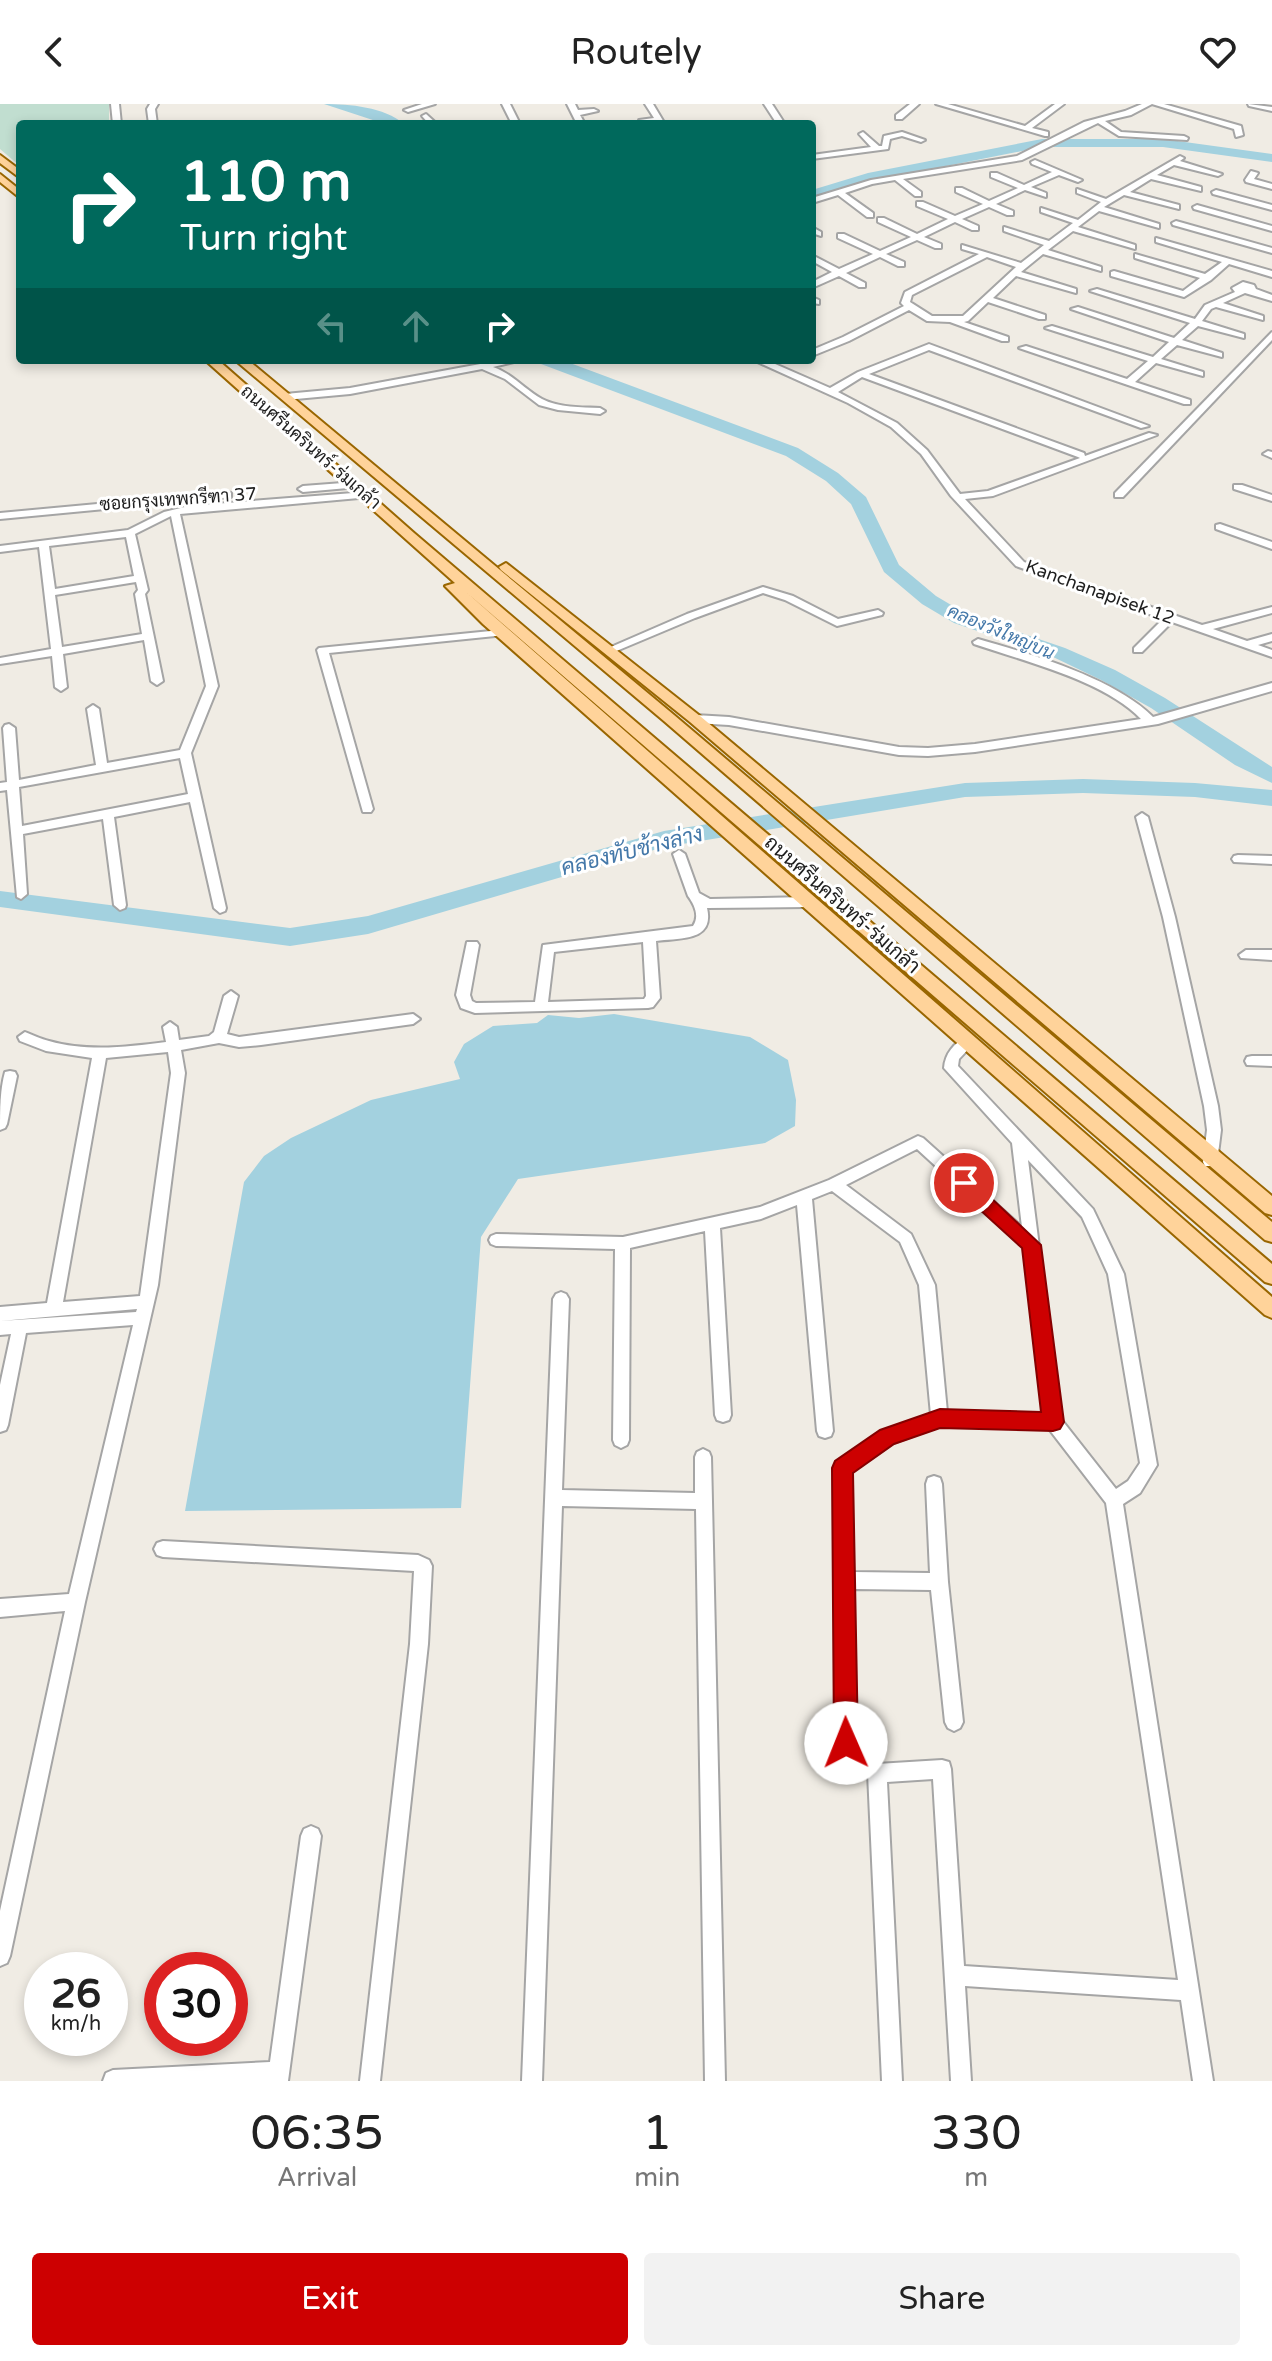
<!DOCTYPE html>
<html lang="en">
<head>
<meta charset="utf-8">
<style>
  body { margin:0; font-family:"Varela Round",Sarabun,sans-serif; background:#f2f2f2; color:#222; height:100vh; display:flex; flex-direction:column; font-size:30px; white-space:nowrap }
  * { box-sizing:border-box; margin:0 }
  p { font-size:26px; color:#767676 }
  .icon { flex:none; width:44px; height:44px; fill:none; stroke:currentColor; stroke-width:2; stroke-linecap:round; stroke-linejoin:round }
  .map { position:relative; height:1977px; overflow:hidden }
  .details { display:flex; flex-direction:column; background:#fff; flex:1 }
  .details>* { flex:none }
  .hud { position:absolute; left:16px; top:16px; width:800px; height:244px; border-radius:8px; box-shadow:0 4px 12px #0003; background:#00695c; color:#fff; overflow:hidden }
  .speed { position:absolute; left:24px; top:1848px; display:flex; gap:16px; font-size:40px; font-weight:700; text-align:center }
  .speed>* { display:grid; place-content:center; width:104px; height:104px; border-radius:50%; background:#fff; box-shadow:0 4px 12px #0003; line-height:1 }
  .speed small { font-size:20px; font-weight:400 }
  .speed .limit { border:12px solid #d22; background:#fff; color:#111 }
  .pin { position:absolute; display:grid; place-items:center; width:68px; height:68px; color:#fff; margin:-34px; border:4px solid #fff; border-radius:50%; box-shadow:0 2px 8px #0007 }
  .me { position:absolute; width:88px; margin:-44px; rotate:359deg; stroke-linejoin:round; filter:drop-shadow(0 0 6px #0008) }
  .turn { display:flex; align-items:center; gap:28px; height:168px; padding:0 32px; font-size:36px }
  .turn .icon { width:104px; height:104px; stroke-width:2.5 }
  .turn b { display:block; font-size:56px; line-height:68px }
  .lanes { display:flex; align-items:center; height:76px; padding:0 32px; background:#0003; justify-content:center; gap:40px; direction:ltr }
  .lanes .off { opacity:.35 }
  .eta { display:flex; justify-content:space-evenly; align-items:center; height:136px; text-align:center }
  .eta b { font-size:48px; font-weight:600; line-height:56px }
  .cta { display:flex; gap:16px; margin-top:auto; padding:16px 32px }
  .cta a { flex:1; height:92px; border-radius:8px; background:#cd0001; color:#fff; font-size:32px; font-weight:600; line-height:92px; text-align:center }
  .cta a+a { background:#f2f2f2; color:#222 }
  header { display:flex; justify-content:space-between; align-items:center; height:104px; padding:0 32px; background:#fff; font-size:36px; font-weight:600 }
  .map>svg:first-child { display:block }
  .wetland { fill:#c1ded0 }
  .water { fill:#a3d1df }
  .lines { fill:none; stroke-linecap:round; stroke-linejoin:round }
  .river { fill:#a3d1df; fill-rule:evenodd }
  .minor-casing { stroke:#a5a5a5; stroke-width:4 }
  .major-casing { stroke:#960; stroke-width:4 }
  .minor { fill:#fff; fill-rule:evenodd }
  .major { fill:#ffd39a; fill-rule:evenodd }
  .route { fill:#cd0001; stroke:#850001; stroke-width:2 }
  .labels { text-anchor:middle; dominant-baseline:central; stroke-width:6; stroke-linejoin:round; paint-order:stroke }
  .far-street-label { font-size:18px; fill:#1e1e1e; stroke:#fff }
  .far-water-label { font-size:18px; font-style:italic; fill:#4478a9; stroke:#fff }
  .street-label { font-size:20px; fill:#1e1e1e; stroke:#fff }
  .water-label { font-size:22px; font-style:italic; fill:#4478a9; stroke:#fff }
</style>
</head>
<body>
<header><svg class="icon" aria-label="back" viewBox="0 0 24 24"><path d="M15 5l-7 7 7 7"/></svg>Routely<svg class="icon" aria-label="heart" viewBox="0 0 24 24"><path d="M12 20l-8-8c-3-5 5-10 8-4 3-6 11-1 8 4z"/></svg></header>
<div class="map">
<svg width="1272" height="1977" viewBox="0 0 1272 1977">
  <rect width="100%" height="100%" fill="#f0ece4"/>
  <path class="wetland" d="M 0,0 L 109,0 L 109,20 L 20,20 L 20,62 L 0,45 Z"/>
  <path class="water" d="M 614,910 L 750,933 L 788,956 L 796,996 L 795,1022 L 765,1039 L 518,1075 L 481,1133 L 461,1404 L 185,1407 L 244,1078 L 264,1052 L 291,1034 L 371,996 L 460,975 L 454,958 L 464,940 L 493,922 L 537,919 L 548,911 L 579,914 Z"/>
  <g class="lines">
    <g class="river">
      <path d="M 324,0 C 350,0 384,3 404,20 L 385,20 Z"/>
      <path d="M 1042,35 L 1163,35 L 1272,50 L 1272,58 L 1163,43 L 1042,43 L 871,77 L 812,95 L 812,86 L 868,69 Z"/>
      <path d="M 539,256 L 562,256 L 798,344 L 838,369 L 866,393 L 899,461 L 936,492 L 968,511 L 1065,544 L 1115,566 L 1165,594 L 1272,663 L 1272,679 L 1235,661 L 1151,604 L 1101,576 L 1051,552 L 954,519 L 922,500 L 884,468 L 851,400 L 826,377 L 786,352 L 541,260 Z"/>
      <path d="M 1083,675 L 1195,679 L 1272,686 L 1272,702 L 1195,693 L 1083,689 L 965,693 L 664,743 L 368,830 L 290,842 L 0,803 L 0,787 L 290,824 L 368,812 L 664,727 L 965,679 Z"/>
    </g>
    <defs>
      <g id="minor">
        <path d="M 111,0 L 119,0 L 121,20 L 113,20 Z"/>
        <path d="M 150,0 L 158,0 L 155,5 L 157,20 L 149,20 L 147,5 Z"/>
        <path d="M 422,0 L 435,0 L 408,8 L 404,6 Z"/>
        <path d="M 502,0 L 510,0 L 520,20 L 512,20 Z"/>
        <path d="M 567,0 L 575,0 L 578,6 L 594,5 L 598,7 L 580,11 L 585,20 L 577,20 Z"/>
        <path d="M 645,0 L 653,0 L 665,20 L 639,20 L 639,16 L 654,14 Z"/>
        <path d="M 764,0 L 772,0 L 785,20 L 777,20 Z"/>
        <path d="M 910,0 L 919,0 L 902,15 L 896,15 L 896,11 Z"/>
        <path d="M 936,0 L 948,0 L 1025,22 L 1055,0 L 1064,0 L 1032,24 L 1048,28 L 1048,32 L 1045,32 Z"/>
        <path d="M 1142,0 L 1152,0 L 1131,11 L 1105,17 L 1121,28 L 1184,32 L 1188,34 L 1187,36 L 1119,32 L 1098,19 L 1022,56 L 903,75 L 921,88 L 921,92 L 915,92 L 895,76 L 872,80 L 845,89 L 873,109 L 873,113 L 867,113 L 838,91 L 812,99 L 812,94 L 871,76 L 1017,52 L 1084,18 L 1125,7 Z"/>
        <path d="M 1152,0 L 1164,0 L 1241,22 L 1243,31 L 1236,33 L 1234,25 Z"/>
        <path d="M 1248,0 L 1272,3 L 1272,7 L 1249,2 Z"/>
        <path d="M 426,10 L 437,20 L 429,20 L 422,12 Z"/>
        <path d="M 863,28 L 879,42 L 882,42 L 884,32 L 902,28 L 925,36 L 921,38 L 902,32 L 890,35 L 888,45 L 812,55 L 812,51 L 871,43 L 859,30 Z"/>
        <path d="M 1180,52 L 1184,54 L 1180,57 L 1222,70 L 1218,72 L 1174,61 L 1157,71 L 1201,83 L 1201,87 L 1151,75 L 1130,88 L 1179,101 L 1179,105 L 1124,91 L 1104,103 L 1159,120 L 1159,124 L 1099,107 L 1078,123 L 1135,141 L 1135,145 L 1073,127 L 1048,146 L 1101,163 L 1101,167 L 1043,150 L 1021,168 L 1076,185 L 1076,189 L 1016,172 L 993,194 L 1045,211 L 1045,215 L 1039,215 L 988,198 L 968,217 L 964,218 L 1008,233 L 1008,237 L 1002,237 L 950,218 L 927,217 L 909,206 L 849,237 L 812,252 L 812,246 L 843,233 L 904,202 L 901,199 L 905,188 L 979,150 L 962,145 L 962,141 L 1021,159 L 1044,141 L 1004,127 L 1004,123 L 1049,137 L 1073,119 L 1041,108 L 1041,104 L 1078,116 L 1101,98 L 1077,89 L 1077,85 L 1106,95 ZM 987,153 L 1016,163 L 963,212 L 932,212 L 910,198 L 912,191 Z"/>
        <path d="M 1035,56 L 1082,76 L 1078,78 L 1059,71 L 1031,83 L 1046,89 L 1046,93 L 1025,86 L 996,100 L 1013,107 L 1013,111 L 1007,111 L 989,103 L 962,115 L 978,122 L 978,126 L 972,126 L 955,118 L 924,133 L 941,140 L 941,144 L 935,144 L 917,136 L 886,150 L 904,158 L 904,162 L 898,162 L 880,153 L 846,169 L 865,179 L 865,183 L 859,183 L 839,172 L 812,184 L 812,178 L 832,168 L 812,157 L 812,151 L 839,165 L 873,150 L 838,134 L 838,130 L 844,130 L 880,147 L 911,133 L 878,118 L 878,114 L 884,114 L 917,130 L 948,115 L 917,102 L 917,98 L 923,98 L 955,112 L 983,100 L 956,88 L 956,84 L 962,84 L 989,97 L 1018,84 L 991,73 L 991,69 L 997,69 L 1024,81 L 1052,68 L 1032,60 L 1031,58 Z"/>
        <path d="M 1251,67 L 1258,69 L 1254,75 L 1272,80 L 1272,85 L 1246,78 L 1245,76 Z"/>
        <path d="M 1216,86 L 1272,101 L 1272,106 L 1213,90 L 1212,88 Z"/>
        <path d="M 1197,101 L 1272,122 L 1272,127 L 1194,105 L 1193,103 Z"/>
        <path d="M 1176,117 L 1272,144 L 1272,149 L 1173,121 L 1172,119 Z"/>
        <path d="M 812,123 L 821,128 L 821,132 L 812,129 Z"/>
        <path d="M 1156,134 L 1272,167 L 1272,173 L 1229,160 L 1211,176 L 1184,193 L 1111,172 L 1111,168 L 1114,167 L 1183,187 L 1200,174 L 1135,154 L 1135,150 L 1205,170 L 1222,158 L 1156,138 Z"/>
        <path d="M 1243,178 L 1254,181 L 1256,185 L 1272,191 L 1272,197 L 1245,189 L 1223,199 L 1263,212 L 1263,216 L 1216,203 L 1211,205 L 1202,217 L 1244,230 L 1244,234 L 1198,222 L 1182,236 L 1222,249 L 1222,253 L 1177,241 L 1161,255 L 1203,268 L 1203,272 L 1156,259 L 1135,278 L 1190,296 L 1190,300 L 1184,300 L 1019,244 L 1026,242 L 1127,275 L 1148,257 L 1045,224 L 1052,222 L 1153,253 L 1169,238 L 1071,205 L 1078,203 L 1174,234 L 1190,219 L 1090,187 L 1097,185 L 1195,215 L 1205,201 L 1235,188 L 1232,184 Z"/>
        <path d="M 812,193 L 819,196 L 819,200 L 812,199 Z"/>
        <path d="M 1272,228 L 1272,236 L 1123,393 L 1115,393 L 1115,389 Z"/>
        <path d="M 929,240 L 1149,322 L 1141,324 L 929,246 L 869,270 L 1084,349 L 1085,352 L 1149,329 L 1157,331 L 993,392 L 965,395 L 1024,458 L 1202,521 L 1272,503 L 1272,509 L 1213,525 L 1247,537 L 1272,530 L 1272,537 L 1258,541 L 1272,546 L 1272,553 L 1172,518 L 1142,548 L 1134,548 L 1134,544 L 1163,515 L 1016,462 L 951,392 L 921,350 L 891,323 L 848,299 L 753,256 L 766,256 L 830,284 L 858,268 ZM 862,273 L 1078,353 L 1080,354 L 988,387 L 960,390 L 927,346 L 897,319 L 838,288 Z"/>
        <path d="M 502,256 L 522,256 L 493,263 C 513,270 524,285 542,295 C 559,304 581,303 600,304 L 605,307 L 600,310 L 558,306 L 539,301 L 505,275 L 482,265 L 350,290 L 285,296 L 280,293 L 285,290 L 350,284 Z"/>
        <path d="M 1268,347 L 1272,348 L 1272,354 L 1263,350 Z"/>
        <path d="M 356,378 L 361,381 L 359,383 L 303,388 L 298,385 L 303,382 Z"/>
        <path d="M 1234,381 L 1242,381 L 1272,391 L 1272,397 L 1234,385 Z"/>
        <path d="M 227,388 L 231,389 L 231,393 L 0,415 L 0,409 Z"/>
        <path d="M 366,388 L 370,389 L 370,393 L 180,410 L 218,582 L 191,649 L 226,804 L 225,807 L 220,809 L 214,804 L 190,698 L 114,713 L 126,801 L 125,804 L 120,806 L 114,801 L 103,715 L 23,730 L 27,790 L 21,795 L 17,793 L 7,686 L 0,687 L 0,679 L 7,678 L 3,624 L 5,621 L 9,620 L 15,624 L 19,676 L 96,661 L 87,605 L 93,601 L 99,605 L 107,659 L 180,646 L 206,582 L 171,412 L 135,430 L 148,486 L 145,490 L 163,577 L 157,581 L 151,577 L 144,536 L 63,550 L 67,583 L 61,587 L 55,583 L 52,552 L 0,560 L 0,554 L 51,545 L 39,443 L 0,448 L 0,442 L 128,426 L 164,408 L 189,402 ZM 126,433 L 134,472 L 55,485 L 49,442 ZM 136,478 L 138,486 L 135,490 L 142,530 L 62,543 L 55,491 ZM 180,654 L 188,690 L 22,722 L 19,683 Z"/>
        <path d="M 1220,420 L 1272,438 L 1272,445 L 1216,425 L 1216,421 Z"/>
        <path d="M 763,483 L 793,492 L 838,515 L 878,506 L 883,509 L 882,511 L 837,522 L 785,496 L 763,489 L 695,514 L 614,548 L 610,549 L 604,546 L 687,510 Z"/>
        <path d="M 501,526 L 505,527 L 505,531 L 329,549 L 373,705 L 371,708 L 363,708 L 317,546 L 319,544 Z"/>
        <path d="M 978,535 C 1031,550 1114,574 1153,613 L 1272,579 L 1272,587 L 1158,620 L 975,648 L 928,652 L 899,651 L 729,621 L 695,619 L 689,615 L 695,611 L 729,613 L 899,643 L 928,644 L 975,640 L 1141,615 C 1105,577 1024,557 974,540 L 973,538 Z"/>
        <path d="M 1142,709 L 1148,713 L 1175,813 L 1218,1002 L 1221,1026 L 1217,1058 L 1215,1062 L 1205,1062 L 1203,1058 L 1207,1026 L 1204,1002 L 1163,813 L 1136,713 Z"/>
        <path d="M 679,746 L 685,750 L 699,789 L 710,795 L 807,793 L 813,798 L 807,803 L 707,804 C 715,838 679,834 656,837 L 660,894 L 653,903 L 648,904 L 475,909 L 461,904 L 456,891 L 467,838 L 477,838 L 479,841 L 470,891 L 472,897 L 476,899 L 535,898 L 543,841 L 693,822 C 700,812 694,800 688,792 L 673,750 ZM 643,838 L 646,892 L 644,895 L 548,898 L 554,848 Z"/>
        <path d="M 1238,751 L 1272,752 L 1272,760 L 1234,758 L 1232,755 L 1234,752 Z"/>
        <path d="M 1246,846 L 1272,846 L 1272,856 L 1241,854 L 1239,851 Z"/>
        <path d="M 231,887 L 238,892 L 227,930 L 239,933 L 413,910 L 420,915 L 413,920 L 261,941 L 239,943 L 219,939 L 181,946 L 185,969 L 158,1181 L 85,1498 L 10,1852 L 7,1859 L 0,1862 L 0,1807 L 65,1507 L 0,1513 L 0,1495 L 69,1490 L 133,1221 L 26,1229 L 8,1321 L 6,1326 L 0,1328 L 0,1281 L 11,1230 L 0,1231 L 0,1217 L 136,1208 L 137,1205 L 0,1217 L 0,1203 L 47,1199 L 92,954 L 46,947 L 20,937 L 18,933 L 25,928 C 33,931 41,935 49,937 C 87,948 128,943 166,938 L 163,923 L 170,918 L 177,923 L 179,936 L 209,932 L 214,928 L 224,892 ZM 168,948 L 171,969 L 140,1192 L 63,1198 L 106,954 Z"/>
        <path d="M 968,933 L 975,938 L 959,955 L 958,962 L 1093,1105 L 1124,1170 L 1157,1361 L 1140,1389 L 1123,1400 L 1213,1977 L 1193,1977 L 1181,1896 L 965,1882 L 971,1977 L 951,1977 L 933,1675 L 887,1678 L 902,1977 L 882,1977 L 868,1669 L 870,1662 L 877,1660 L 942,1656 L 949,1658 L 951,1665 L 964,1862 L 1178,1876 L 1106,1399 L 1049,1325 L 940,1322 L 893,1339 L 851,1368 L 853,1468 L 930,1469 L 926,1380 L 928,1374 L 934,1372 L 940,1374 L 942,1380 L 948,1478 L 963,1618 L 960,1624 L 954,1627 L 948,1624 L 945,1618 L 931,1486 L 853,1485 L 855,1639 L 853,1646 L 846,1648 L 839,1646 L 837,1639 L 835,1364 L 837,1359 L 882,1328 L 931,1311 L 919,1181 L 900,1138 L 832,1087 L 812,1095 L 833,1327 L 831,1332 L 825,1334 L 819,1332 L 817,1327 L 797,1101 L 761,1115 L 720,1124 L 731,1311 L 729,1316 L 723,1318 L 717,1316 L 715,1311 L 705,1127 L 630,1144 L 629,1336 L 627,1341 L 621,1344 L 615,1341 L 613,1336 L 615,1145 L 496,1142 L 491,1140 L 489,1136 L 491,1132 L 496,1130 L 623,1133 L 760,1103 L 829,1076 L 918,1032 L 923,1034 L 1022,1123 L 1012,1039 L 944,964 C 945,950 954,938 968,933 ZM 917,1045 L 1024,1143 L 1044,1310 L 947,1308 L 935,1181 L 911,1130 L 846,1081 ZM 1028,1056 L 1082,1113 L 1108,1170 L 1140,1359 L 1128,1377 L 1116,1385 L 1061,1315 Z"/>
        <path d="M 1252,952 L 1272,952 L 1272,962 L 1247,961 L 1245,957 L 1247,953 Z"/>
        <path d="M 10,967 L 15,968 L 17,972 L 7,1020 L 5,1024 L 0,1026 C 0,1006 0,986 5,968 Z"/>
        <path d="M 561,1188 L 566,1190 L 569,1195 L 562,1386 L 695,1389 L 695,1353 L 697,1348 L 703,1345 L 709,1348 L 711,1353 L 725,1977 L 705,1977 L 696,1405 L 562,1402 L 542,1977 L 522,1977 L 553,1195 L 556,1190 Z"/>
        <path d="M 163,1437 L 418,1451 L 429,1456 L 432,1462 L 428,1540 L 380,1977 L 360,1977 L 410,1540 L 414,1467 L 163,1453 L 157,1451 L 154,1445 L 157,1439 Z"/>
        <path d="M 311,1722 L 318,1725 L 321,1732 L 288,1977 L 103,1977 L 106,1969 L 113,1966 L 270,1958 L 301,1732 L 304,1725 Z"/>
      </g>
      <g id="major">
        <path d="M 0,51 L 20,66 L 20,74 L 0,59 Z"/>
        <path d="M 0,70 L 20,86 L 20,94 L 0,78 Z"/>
        <path d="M 205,256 L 218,256 L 414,429 L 1272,1160 L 1272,1180 L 1265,1178 L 466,488 L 1272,1193 L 1272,1214 L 1265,1211 L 483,520 L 445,482 L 455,479 Z"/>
        <path d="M 235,256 L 248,256 L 674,611 L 1272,1118 L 1272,1138 L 1265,1136 L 664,617 Z"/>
        <path d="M 506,459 L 700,612 L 1272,1092 L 1272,1111 L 1265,1109 L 690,618 L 501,466 L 499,463 Z"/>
      </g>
    </defs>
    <use href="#minor" class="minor-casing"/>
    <use href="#major" class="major-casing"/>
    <use href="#minor" class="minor"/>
    <use href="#major" class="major"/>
  </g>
  <path class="route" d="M 964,1071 L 970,1074 L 1041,1141 L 1064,1318 L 1060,1325 L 1053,1327 L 940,1324 L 894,1340 L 853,1369 L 858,1639 L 854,1647 L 846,1651 L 837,1647 L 834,1639 L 832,1364 L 835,1357 L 880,1326 L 940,1305 L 1041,1308 L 1022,1144 L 957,1085 L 954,1079 L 957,1074 Z"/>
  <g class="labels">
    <g class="far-street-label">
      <text transform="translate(311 343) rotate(41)">ถนนศรีนครินทร์-ร่มเกล้า</text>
      <text transform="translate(178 395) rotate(-4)">ซอยกรุงเทพกรีฑา 37</text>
      <text transform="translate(1100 488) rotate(20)">Kanchanapisek 12</text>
    </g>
    <g class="far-water-label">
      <text transform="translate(1001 528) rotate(23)">คลองวังใหญ่บน</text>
    </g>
    <g class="street-label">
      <text transform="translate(842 801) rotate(41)">ถนนศรีนครินทร์-ร่มเกล้า</text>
    </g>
    <g class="water-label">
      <text transform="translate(632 747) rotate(-14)">คลองทับช้างล่าง</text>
    </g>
  </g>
</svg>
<div class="speed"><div>26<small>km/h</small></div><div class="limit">30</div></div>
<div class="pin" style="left:964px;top:1079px;background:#d93025"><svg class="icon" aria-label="arrive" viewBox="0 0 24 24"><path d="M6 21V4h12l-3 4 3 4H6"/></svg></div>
<svg class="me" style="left:846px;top:1639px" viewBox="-20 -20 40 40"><circle r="19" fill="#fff"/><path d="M0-13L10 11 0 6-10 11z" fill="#cd0001"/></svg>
<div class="hud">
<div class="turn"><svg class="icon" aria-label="right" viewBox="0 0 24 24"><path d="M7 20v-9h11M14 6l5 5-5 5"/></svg><div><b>110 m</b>Turn right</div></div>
<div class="lanes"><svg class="icon off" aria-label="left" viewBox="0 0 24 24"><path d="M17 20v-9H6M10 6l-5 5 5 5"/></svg><svg class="icon off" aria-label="ahead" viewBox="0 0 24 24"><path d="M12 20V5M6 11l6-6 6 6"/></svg><svg class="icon" aria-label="right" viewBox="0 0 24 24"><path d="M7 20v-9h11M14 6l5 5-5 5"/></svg></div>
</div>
</div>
<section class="details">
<div class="eta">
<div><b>06:35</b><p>Arrival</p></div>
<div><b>1</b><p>min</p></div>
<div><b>330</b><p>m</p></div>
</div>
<div class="cta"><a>Exit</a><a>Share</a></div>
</section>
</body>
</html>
